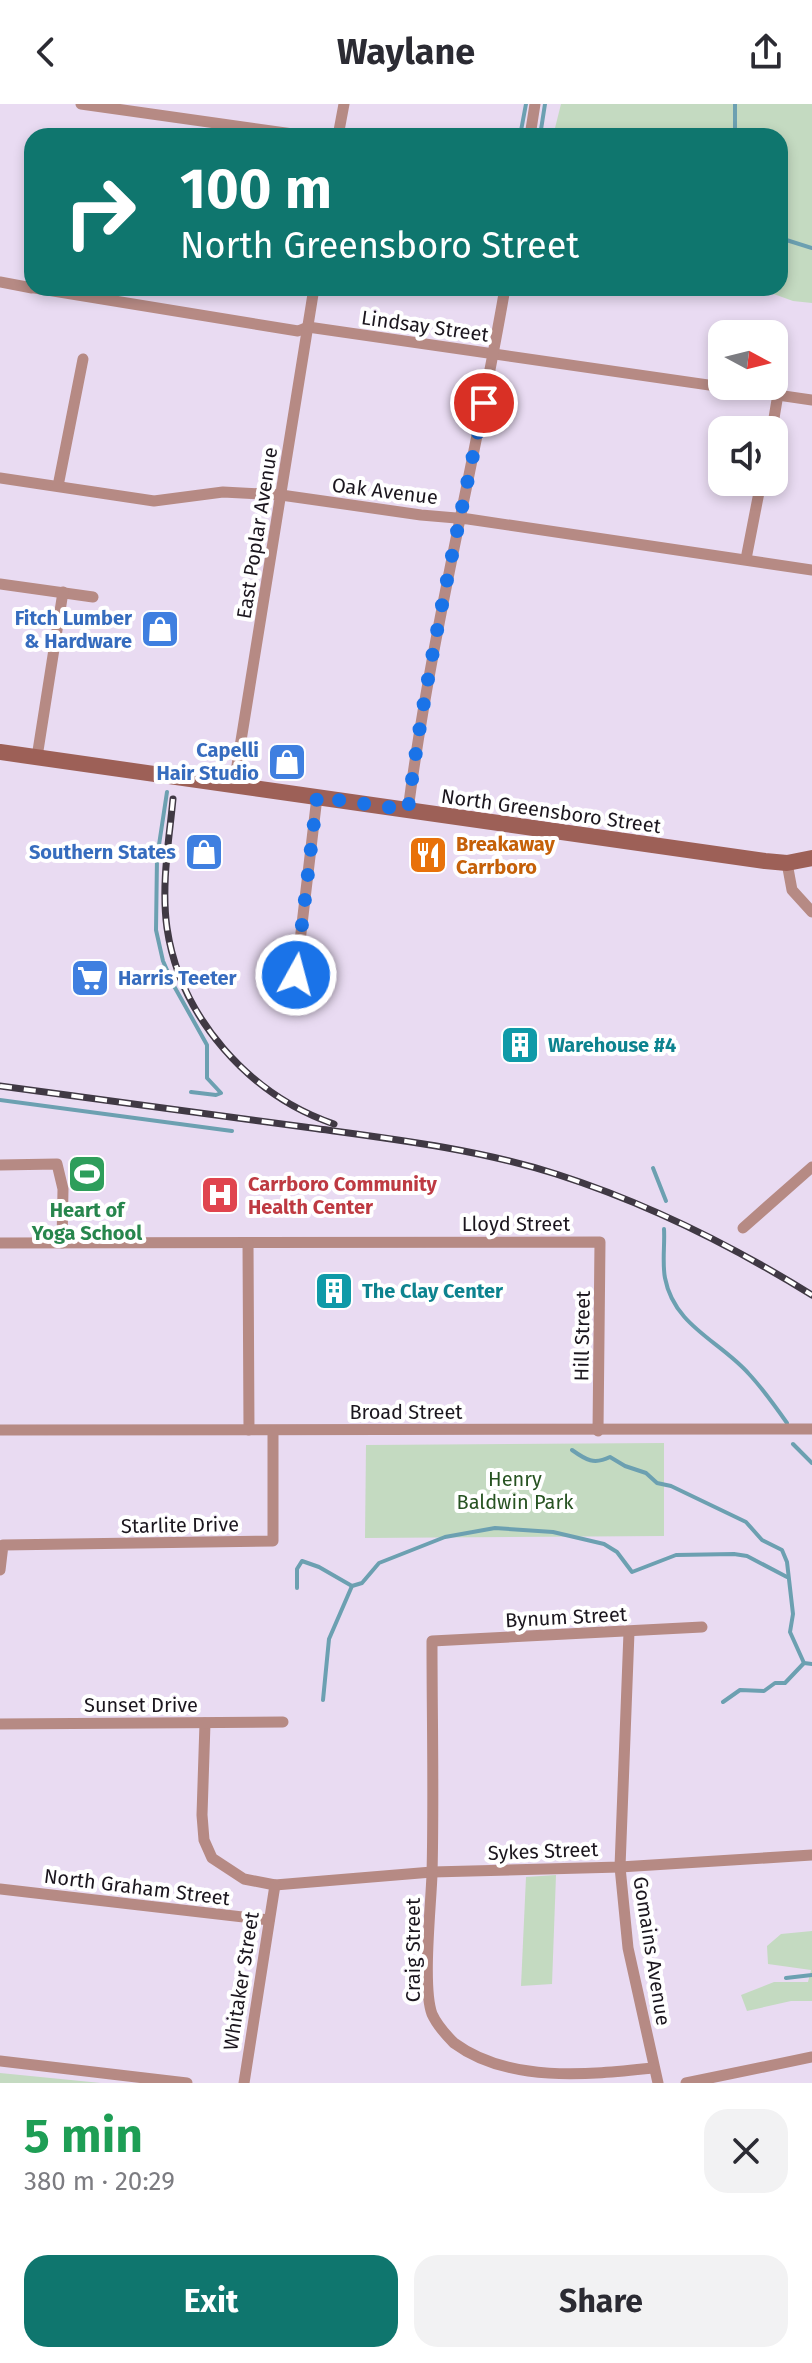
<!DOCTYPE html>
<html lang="en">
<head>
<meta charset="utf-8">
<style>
  body { margin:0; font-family:"Fira Sans",sans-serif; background:#f2f2f3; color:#2b2b33; height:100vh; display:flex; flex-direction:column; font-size:30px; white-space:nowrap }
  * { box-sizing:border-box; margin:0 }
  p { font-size:26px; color:#7c7c81 }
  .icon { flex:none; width:44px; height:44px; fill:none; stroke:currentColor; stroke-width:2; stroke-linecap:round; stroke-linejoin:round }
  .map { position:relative; height:1979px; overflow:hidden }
  .details { display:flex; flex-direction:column; background:#fff; flex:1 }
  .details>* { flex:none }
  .hud { position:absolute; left:24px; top:24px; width:764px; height:168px; border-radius:24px; box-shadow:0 4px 12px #0003; background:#0f766e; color:#fff; overflow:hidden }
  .needle { width:52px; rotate:97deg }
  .tools { position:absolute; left:708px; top:216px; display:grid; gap:16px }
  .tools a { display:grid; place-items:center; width:80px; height:80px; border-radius:16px; background:#fff; box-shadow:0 4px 12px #0003; font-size:40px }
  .pin { position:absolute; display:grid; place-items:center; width:68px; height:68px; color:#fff; margin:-34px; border:4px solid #fff; border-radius:50%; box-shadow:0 2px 8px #0007 }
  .me { position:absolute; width:88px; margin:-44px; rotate:7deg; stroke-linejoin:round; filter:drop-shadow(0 0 6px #0008) }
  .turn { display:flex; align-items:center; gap:28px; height:168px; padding:0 24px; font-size:36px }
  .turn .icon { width:104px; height:104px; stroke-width:2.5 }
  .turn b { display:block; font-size:56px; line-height:68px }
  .round { display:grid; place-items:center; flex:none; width:84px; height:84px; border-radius:24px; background:#f2f2f3 }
  .overview { display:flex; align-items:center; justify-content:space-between; height:136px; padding:0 24px }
  h1 { font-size:48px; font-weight:700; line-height:60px; color:#1e9e55 }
  .cta { display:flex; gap:16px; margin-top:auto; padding:16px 24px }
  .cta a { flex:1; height:92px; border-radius:24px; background:#0f766e; color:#fff; font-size:32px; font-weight:700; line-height:92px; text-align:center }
  .cta a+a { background:#f2f2f3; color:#2b2b33 }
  header { display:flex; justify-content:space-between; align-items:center; height:104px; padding:0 24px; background:#fff; font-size:36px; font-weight:700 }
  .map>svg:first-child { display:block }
  .green { fill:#c4dac1 }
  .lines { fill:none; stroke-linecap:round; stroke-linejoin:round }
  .stream { stroke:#6ca0b1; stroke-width:4 }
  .minor { stroke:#b68a84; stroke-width:11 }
  .secondary { stroke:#9d6057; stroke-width:16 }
  .rail-casing { stroke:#403944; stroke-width:7 }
  .rail { stroke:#fff; stroke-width:4; stroke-dasharray:12; stroke-linecap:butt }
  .route { stroke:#1a73e8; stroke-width:14; stroke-dasharray:0 25.2 }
  .labels { text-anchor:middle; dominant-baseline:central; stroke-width:8; stroke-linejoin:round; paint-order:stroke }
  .street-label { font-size:20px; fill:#1b161e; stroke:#fff }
  .shop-label { font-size:20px; font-weight:bold; fill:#366cbe; stroke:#fff; text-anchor:end }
  .food-label { font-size:20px; font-weight:bold; fill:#c56008; stroke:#fff; text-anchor:start }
  .culture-label { font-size:20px; font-weight:bold; fill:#0d838f; stroke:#fff; text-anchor:start }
  .health-label { font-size:20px; font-weight:bold; fill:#be3a42; stroke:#fff; text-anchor:start }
  .leisure-label { font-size:20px; font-weight:bold; fill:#27864d; stroke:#fff }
  .park-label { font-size:20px; fill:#275322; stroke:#fff }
</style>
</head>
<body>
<header><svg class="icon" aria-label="back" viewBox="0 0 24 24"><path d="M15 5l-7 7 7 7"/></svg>Waylane<svg class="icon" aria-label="share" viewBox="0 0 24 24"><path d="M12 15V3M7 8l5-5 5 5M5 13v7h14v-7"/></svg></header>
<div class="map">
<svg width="812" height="1979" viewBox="0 0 812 1979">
  <rect width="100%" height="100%" fill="#e9dbf2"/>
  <g class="green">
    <path d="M 561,0 L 812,0 L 812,199 L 793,197 L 757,184 L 780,184 L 780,32 L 553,32 Z"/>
    <path d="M 664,1339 L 664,1432 L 365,1434 L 366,1341 Z"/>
    <path d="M 556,1771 L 552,1880 L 521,1882 L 526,1773 Z"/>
    <path d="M 812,1827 L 812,1897 L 791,1897 L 747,1907 L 741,1891 L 774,1878 L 808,1878 L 811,1866 L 768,1860 L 767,1842 L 781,1830 Z"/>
    <path d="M 0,1969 L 101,1979 L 0,1979 Z"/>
  </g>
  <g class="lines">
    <g class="stream">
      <path d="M 735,0 L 735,32"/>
      <path d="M 520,32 L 526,0"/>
      <path d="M 540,32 L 545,0"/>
      <path d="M 780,134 L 812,144"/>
      <path d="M 167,688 L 157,754 L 156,826 L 163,857 L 174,882 L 207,941 L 207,974 L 221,989 L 216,991 L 191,988"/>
      <path d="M 0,996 L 232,1027"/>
      <path d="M 653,1064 L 666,1097"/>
      <path d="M 664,1125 C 665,1140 662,1159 665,1174 C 674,1222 720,1237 749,1270 C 763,1285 775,1302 787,1319"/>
      <path d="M 793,1340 L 812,1359"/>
      <path d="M 572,1346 C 586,1356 594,1361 610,1353 L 625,1362 L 646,1369 L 657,1379 L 671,1382 L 746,1418 L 762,1436 L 782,1446 L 787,1458 L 793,1510 L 790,1528 L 804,1559 L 812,1560"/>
      <path d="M 297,1484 L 297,1465 L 302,1457 L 319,1463 L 352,1482"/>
      <path d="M 323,1596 L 329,1535 L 352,1482 L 362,1479 L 379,1459 L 445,1433 L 495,1424 L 553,1428 L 604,1440 L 617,1448 L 632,1468 L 676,1451 L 734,1450 L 747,1452 L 787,1473"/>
      <path d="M 723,1598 L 740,1586 L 764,1587 L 775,1579 L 785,1579 L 804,1559"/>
      <path d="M 786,1874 L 812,1871"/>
    </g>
    <g class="minor">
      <path d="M 81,0 L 307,32"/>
      <path d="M 338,32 L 344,0"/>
      <path d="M 530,32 L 535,0"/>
      <path d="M 0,178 L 32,184"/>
      <path d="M 35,184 L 298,227 L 308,223 L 812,296"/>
      <path d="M 772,326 L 778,290"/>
      <path d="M 0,374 L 154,397 L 223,388 L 281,391 L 421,411 L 468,415 L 812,466"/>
      <path d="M 58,382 L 83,255"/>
      <path d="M 746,455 L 761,378"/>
      <path d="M 0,480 L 93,493"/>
      <path d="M 37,653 L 63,488"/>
      <path d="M 234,680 L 314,184"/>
      <path d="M 408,706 C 431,531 475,359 505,184"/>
      <path d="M 787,759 L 792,786 L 812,808"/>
      <path d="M 296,871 L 317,693"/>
      <path d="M 0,1061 L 57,1060 L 63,1085 L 62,1139"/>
      <path d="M 743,1124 L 812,1063"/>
      <path d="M 0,1139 L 600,1138 L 598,1327"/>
      <path d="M 248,1139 L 249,1326"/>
      <path d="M 0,1326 L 812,1325"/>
      <path d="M 0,1466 L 3,1441 L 273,1437 L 273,1327"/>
      <path d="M 629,1528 L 620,1763 L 628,1844 L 658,1979"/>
      <path d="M 205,1619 L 202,1711 L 204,1736 L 212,1754 L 244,1775 L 275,1781 L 432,1768 L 620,1763 L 812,1751"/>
      <path d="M 0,1620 L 283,1618"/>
      <path d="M 0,1785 L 269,1816"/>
      <path d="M 0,1957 L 187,1979"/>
      <path d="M 653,1964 C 587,1971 508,1979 454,1939 C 446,1931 437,1921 432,1910 C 422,1882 431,1802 432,1770 C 434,1692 432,1615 432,1537 L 702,1523"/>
      <path d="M 244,1979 L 275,1781"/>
      <path d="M 686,1979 L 812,1953"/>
    </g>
    <path class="secondary" d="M 0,648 L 765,757 L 787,759 L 812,754"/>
    <defs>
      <g id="rail">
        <path d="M 173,695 C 169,737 161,781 167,824 C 180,913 249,991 334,1020"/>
        <path d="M 0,982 C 104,996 208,1010 312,1024 C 393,1035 477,1045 556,1070 C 647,1099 731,1141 812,1191"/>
      </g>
    </defs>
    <use href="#rail" class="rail-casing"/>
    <use href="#rail" class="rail"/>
  </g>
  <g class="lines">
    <path class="route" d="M 296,871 L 317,693 L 408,706 C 425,569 456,434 484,299"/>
  </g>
  <defs>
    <symbol id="shop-square" viewBox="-11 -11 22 22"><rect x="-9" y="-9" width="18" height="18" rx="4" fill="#3f7fe0" stroke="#fff"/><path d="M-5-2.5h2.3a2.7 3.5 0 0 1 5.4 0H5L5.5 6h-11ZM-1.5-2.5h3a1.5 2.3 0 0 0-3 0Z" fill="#fff"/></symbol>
    <symbol id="restaurant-square" viewBox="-11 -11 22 22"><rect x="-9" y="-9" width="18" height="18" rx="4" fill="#e8710a" stroke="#fff"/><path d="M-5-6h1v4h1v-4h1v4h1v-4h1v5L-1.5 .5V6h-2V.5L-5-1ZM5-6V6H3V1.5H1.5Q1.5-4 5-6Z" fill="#fff"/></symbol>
    <symbol id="supermarket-square" viewBox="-11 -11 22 22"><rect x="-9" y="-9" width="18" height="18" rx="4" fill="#3f7fe0" stroke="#fff"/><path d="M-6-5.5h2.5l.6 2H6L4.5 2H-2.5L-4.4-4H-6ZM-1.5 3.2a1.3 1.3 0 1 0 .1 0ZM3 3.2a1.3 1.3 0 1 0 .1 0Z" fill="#fff"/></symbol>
    <symbol id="building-square" viewBox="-11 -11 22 22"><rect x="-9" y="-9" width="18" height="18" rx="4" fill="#0f9aa8" stroke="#fff"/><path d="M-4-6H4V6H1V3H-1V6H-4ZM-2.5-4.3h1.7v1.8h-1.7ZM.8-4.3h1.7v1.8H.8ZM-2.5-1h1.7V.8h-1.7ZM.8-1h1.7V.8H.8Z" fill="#fff"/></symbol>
    <symbol id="stadium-square" viewBox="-11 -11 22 22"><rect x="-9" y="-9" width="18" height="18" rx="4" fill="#2e9e5b" stroke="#fff"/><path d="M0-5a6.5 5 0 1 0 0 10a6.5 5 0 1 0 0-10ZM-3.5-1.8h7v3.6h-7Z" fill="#fff"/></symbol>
    <symbol id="hospital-square" viewBox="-11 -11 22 22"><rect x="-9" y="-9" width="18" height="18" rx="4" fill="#e0444e" stroke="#fff"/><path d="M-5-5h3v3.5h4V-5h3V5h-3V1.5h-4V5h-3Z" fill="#fff"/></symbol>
  </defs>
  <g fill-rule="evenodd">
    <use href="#shop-square" x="138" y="503" width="44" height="44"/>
    <use href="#shop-square" x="265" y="636" width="44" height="44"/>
    <use href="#shop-square" x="182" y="726" width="44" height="44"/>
    <use href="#restaurant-square" x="406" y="729" width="44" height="44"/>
    <use href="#supermarket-square" x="68" y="852" width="44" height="44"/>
    <use href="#building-square" x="498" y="919" width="44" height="44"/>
    <use href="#stadium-square" x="65" y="1048" width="44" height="44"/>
    <use href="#hospital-square" x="198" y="1069" width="44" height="44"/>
    <use href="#building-square" x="312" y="1165" width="44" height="44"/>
  </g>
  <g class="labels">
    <g class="street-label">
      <text transform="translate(425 222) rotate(8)">Lindsay Street</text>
      <text transform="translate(385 387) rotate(7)">Oak Avenue</text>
      <text transform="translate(257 429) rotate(-81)">East Poplar Avenue</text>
      <text transform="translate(551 707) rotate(8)">North Greensboro Street</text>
      <text x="516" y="1120">Lloyd Street</text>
      <text transform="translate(582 1232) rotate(-89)">Hill Street</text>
      <text x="406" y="1308">Broad Street</text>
      <text transform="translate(180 1421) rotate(-1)">Starlite Drive</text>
      <text transform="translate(566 1513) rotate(-3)">Bynum Street</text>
      <text x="141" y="1601">Sunset Drive</text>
      <text transform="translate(543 1747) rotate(-2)">Sykes Street</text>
      <text transform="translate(137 1783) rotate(7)">North Graham Street</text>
      <text transform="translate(413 1846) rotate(-90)">Craig Street</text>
      <text transform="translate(652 1847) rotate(81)">Gomains Avenue</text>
      <text transform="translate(241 1877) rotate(-81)">Whitaker Street</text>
    </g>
    <g class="shop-label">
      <text x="132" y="514">Fitch Lumber<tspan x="132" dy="23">&amp; Hardware</tspan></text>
      <text x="259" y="646">Capelli<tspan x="259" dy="23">Hair Studio</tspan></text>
      <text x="176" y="748">Southern States</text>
      <text x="118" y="874" text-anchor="start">Harris Teeter</text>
    </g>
    <g class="food-label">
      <text x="456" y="740">Breakaway<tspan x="456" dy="23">Carrboro</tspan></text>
    </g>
    <g class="culture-label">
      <text x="548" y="941">Warehouse #4</text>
      <text x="362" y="1187">The Clay Center</text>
    </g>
    <g class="health-label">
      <text x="248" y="1080">Carrboro Community<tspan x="248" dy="23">Health Center</tspan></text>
    </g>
    <g class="leisure-label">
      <text x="87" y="1106">Heart of<tspan x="87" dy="23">Yoga School</tspan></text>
    </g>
    <g class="park-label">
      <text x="515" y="1375">Henry<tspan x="515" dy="23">Baldwin Park</tspan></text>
    </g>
  </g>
</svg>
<div class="tools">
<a><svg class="needle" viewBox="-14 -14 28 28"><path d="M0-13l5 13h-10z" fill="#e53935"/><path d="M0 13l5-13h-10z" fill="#7c7c81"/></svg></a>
<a><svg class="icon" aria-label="sound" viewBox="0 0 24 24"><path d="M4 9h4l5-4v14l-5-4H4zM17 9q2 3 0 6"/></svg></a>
</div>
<div class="pin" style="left:484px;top:299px;background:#d93025"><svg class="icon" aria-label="arrive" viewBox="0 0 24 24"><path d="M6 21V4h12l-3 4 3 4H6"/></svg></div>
<svg class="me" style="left:296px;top:871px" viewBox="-20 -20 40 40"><circle r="17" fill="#1a73e8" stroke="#fff" stroke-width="3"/><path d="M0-11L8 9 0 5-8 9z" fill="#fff"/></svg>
<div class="hud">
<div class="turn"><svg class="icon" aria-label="right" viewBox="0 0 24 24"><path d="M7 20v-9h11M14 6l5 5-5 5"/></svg><div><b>100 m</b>North Greensboro Street</div></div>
</div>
</div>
<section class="details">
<div class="overview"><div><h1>5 min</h1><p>380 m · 20:29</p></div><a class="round"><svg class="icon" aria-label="close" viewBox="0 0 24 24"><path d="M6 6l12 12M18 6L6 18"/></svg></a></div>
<div class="cta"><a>Exit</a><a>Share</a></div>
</section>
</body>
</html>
